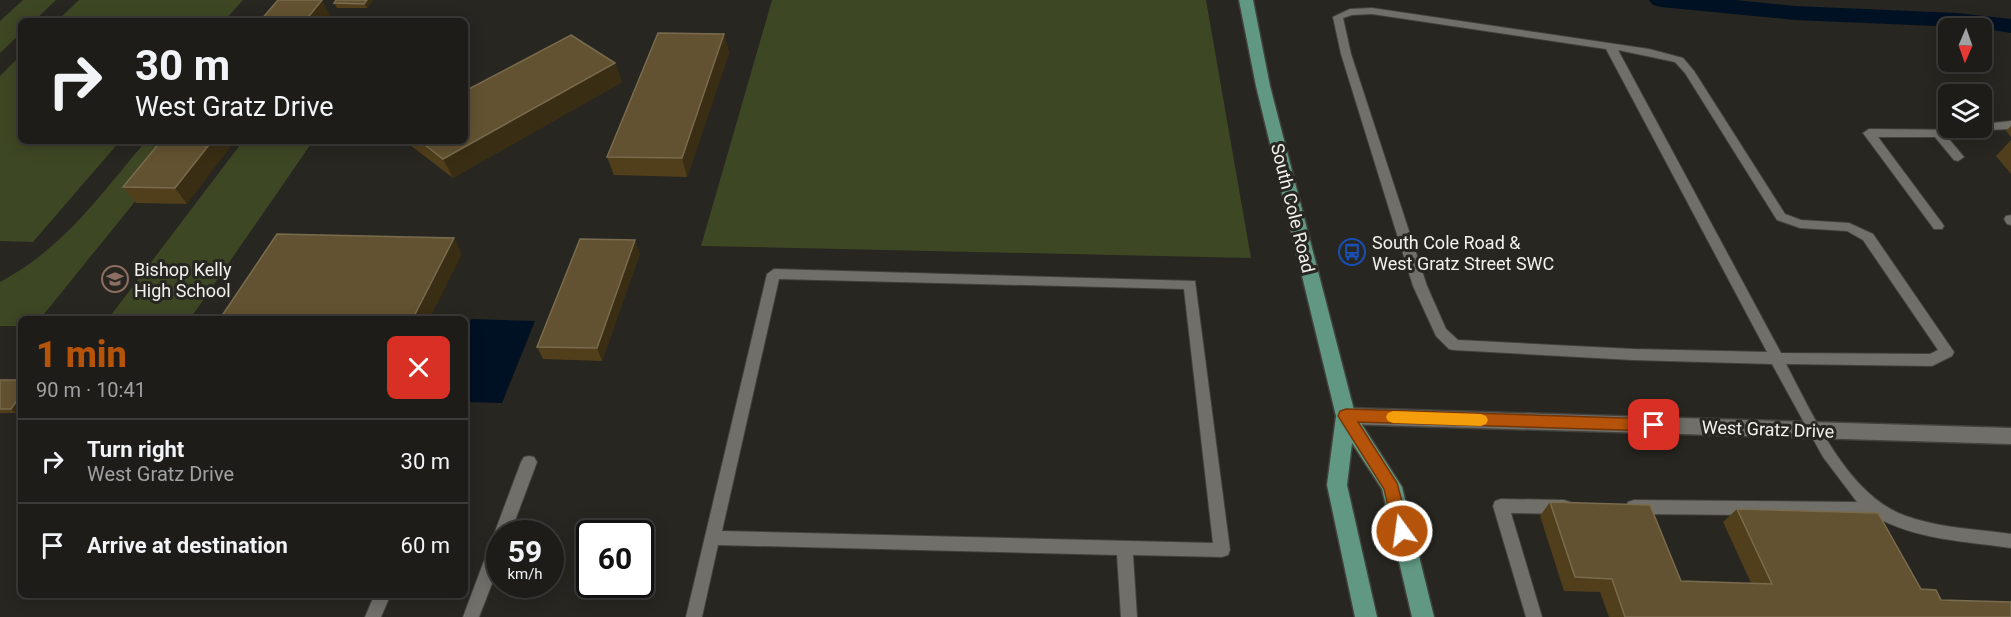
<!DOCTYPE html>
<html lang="en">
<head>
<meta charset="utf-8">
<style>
  body { margin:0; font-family:Roboto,sans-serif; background:#2a2926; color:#f1f3f6; height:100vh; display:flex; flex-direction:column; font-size:22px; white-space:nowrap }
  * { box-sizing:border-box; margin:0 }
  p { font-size:20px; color:#a0a1a2 }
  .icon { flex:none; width:33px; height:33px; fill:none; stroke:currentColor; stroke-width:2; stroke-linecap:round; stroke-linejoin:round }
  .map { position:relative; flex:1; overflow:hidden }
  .details { position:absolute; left:18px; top:316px; width:450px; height:282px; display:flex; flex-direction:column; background:#1d1c19; border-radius:9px; box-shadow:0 3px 15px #0003,0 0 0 2px #3b3a38 }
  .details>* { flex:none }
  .hud { position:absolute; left:18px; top:18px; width:450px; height:126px; border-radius:9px; box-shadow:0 3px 15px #0003,0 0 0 2px #3b3a38; background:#1d1c19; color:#f1f3f6; overflow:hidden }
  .needle { width:39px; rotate:182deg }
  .buttons { position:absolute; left:1938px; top:18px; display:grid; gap:12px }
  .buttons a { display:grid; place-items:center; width:54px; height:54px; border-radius:9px; background:#1d1c19; box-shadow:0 3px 15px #0003,0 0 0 2px #3b3a38; font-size:30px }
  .speed { position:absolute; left:486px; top:520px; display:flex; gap:12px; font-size:30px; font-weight:700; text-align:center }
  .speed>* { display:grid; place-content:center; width:78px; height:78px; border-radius:50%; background:#1d1c19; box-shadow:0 3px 15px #0003,0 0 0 2px #3b3a38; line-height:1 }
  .speed small { font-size:15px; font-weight:400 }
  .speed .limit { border:3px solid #111; border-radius:9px; background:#fff; color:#111 }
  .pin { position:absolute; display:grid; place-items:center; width:51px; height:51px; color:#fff; margin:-26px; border-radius:12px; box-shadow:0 3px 9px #0006 }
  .me { position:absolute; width:66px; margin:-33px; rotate:346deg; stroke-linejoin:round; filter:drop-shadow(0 0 4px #0008) }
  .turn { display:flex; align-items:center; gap:21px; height:126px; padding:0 18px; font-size:27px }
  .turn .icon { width:78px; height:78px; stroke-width:2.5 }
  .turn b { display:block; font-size:42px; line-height:51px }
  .round { display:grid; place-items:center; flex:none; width:63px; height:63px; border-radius:9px; background:#2a2926 }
  .summary { display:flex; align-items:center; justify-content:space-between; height:102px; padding:0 18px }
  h1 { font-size:36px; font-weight:800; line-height:45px; color:#b45309 }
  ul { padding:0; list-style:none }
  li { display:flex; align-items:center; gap:18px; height:84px; padding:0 18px; border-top:2px solid #3b3a38 }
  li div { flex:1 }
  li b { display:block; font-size:22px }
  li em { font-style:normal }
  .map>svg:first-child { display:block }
  .green { fill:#3e4724 }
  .water { fill:#001123 }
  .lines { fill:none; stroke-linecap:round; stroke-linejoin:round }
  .canal { fill:#001123; fill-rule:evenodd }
  .lane-casing { stroke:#42413c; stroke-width:2 }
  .street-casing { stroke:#42413c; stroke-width:3 }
  .primary-casing { stroke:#42413c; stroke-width:3 }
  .lane { fill:#716f6a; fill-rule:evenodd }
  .street { fill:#716f6a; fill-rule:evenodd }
  .primary { fill:#609883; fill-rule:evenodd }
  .wall { fill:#513e1a }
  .shaded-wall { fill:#392d13 }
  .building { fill:#625231; stroke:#796b4e; stroke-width:1.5 }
  .route { fill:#b45309; stroke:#753606; stroke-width:1.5 }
  .slow { fill:#f59e0b }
  .labels { text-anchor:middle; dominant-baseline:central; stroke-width:6; stroke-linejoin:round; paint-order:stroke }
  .street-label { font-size:18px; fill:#f2f1ee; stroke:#272621 }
  .poi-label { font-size:18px; fill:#f2f1ee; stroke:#272621; text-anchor:start }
</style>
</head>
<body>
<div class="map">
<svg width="2011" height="617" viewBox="0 0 2011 617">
  <rect width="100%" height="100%" fill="#272621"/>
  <g class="green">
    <path d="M 23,0 L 56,0 L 34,21 L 21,21 L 21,33 L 0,53 L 0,21 Z"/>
    <path d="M 79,0 L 243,0 L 224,21 L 57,21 Z"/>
    <path d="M 772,0 L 1206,0 L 1251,258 L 701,246 Z"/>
    <path d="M 21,55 L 21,141 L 120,141 L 33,242 L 0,241 L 0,76 Z"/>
    <path d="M 146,141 L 184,141 L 40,319 L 21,320 L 21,326 L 0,326 L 0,282 C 65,247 99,196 146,141 Z"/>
    <path d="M 243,141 L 313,141 L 190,319 L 108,319 Z"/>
  </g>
  <path class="water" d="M 471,319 L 535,321 L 502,403 L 465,402 L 465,332 Z"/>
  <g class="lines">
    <path class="canal" d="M 1649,0 L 1735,0 L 1795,6 L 1957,13 L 2011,19 L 2011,33 L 1982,28 L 1795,20 L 1661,7 L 1653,5 Z"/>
    <defs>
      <g id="lane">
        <path d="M 1372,8 L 1649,49 L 1683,58 L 1694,71 L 1785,214 L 1801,220 L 1849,223 L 1873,234 L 1954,352 L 1952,356 L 1932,366 L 1786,364 C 1813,415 1848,496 1906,516 C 1940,528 1976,529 2011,534 L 2011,548 C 1964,541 1916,540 1874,516 L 1634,514 L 1628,512 L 1626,507 L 1628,502 L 1634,500 L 1857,502 L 1823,457 L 1772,364 L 1633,360 L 1454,350 L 1449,349 L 1436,336 L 1413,286 L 1341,54 L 1333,17 L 1350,9 ZM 1372,14 L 1606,49 L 1767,352 L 1633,349 L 1458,340 L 1446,329 L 1427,286 L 1351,54 L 1343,18 L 1352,15 ZM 1618,50 L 1675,62 L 1685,73 L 1777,220 L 1800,228 L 1847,231 L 1863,240 L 1938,350 L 1930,354 L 1781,353 Z"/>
        <path d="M 2011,121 L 2011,129 L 1989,130 L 1969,138 L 1948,138 L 1964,157 L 1958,161 L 1954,160 L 1935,137 L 1878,137 L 1942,223 L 1944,226 L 1942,229 L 1934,229 L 1863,133 L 1869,129 L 1967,130 L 1982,128 L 1982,124 Z"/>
        <path d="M 2011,215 L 2011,225 L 2007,224 L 2004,219 L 2006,216 Z"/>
        <path d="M 774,269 L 1195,281 L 1230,550 L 1228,555 L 1222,557 L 1133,555 L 1137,617 L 1121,617 L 1117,555 L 718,545 L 702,617 L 686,617 L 767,274 ZM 779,279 L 1184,289 L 1213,543 L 722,531 Z"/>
        <path d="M 529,456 L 534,457 L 537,462 L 510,534 L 500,534 L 500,563 L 479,617 L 463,617 L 521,462 L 524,457 Z"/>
        <path d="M 1501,499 L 1564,500 L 1570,502 L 1572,507 L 1570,512 L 1564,514 L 1511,513 L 1542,617 L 1526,617 L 1493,506 L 1495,501 Z"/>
        <path d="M 374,596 L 390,596 L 381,617 L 365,617 Z"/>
      </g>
      <path id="street" d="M 1346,408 L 2011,428 L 2011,444 L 1346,424 L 1339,422 L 1336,416 L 1339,410 Z"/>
      <path id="primary" d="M 1239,0 L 1253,0 L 1270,86 L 1355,414 L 1402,487 L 1434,617 L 1412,617 L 1382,489 L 1352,443 L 1347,485 L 1377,617 L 1355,617 L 1327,485 L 1336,416 L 1256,86 Z"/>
    </defs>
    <use href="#lane" class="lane-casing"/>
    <use href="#street" class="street-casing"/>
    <use href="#primary" class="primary-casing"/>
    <use href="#lane" class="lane"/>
    <use href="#street" class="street"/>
    <use href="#primary" class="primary"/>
  </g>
  <g class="wall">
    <path d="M 336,0 L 373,0 L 367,8 L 337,8 L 334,3 Z"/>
    <path d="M 724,34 L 729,53 L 687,177 L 614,175 L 607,157 Z"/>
    <path d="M 615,63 L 622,82 L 453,178 L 410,145 L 408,141 L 465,141 Z"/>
    <path d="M 2011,126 L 2011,137 L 2006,131 Z"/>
    <path d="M 2011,140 L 2011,174 L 1996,156 Z"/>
    <path d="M 161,141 L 187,204 L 136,203 L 123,187 Z"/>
    <path d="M 640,253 L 602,361 L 543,359 L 537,347 Z"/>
    <path d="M 0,380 L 21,380 L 21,407 L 16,413 L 0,413 Z"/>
    <path d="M 1550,502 L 1681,581 L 1751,583 L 1723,522 L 1737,509 L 1921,589 L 1941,600 L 2011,617 L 1609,617 L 1600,592 L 1564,591 L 1540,516 Z"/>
  </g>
  <g class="shaded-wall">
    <path d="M 322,0 L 330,15 L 326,21 L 305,21 Z"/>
    <path d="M 367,0 L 373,0 L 367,8 L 364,4 Z"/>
    <path d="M 724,34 L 729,53 L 687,177 L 682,158 Z"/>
    <path d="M 615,63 L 622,82 L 453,178 L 443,159 Z"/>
    <path d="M 212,141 L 235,141 L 187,204 L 175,188 Z"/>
    <path d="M 454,238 L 462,254 L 429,320 L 412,320 Z"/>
    <path d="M 635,240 L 640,253 L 602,361 L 597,348 Z"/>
    <path d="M 21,395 L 21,407 L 16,413 L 11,409 Z"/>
  </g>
  <g class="building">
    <path d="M 278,0 L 322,0 L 305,21 L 260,21 Z"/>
    <path d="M 336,0 L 367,0 L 364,4 L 334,3 Z"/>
    <path d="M 658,33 L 724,34 L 682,158 L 607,157 Z"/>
    <path d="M 571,35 L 615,63 L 443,159 L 420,141 L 465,141 L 465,91 Z"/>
    <path d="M 161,141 L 212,141 L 175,188 L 123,187 Z"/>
    <path d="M 277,234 L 454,238 L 412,320 L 219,320 Z"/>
    <path d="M 580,239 L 635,240 L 597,348 L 537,347 Z"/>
    <path d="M 0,380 L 21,380 L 21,395 L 11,409 L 0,409 Z"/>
    <path d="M 1550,502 L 1650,505 L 1681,581 L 1772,584 L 1737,509 L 1878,513 L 1921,589 L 1936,590 L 1941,600 L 2011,602 L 2011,617 L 1625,617 L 1612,579 L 1575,577 Z"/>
  </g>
  <path class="route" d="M 1346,409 L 1654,419 L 1659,421 L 1661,425 L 1659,430 L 1654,431 L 1358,422 L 1397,483 L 1410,531 L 1408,536 L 1402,538 L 1397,536 L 1394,531 L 1384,489 L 1338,416 L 1340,411 Z"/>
  <path class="slow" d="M 1393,411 L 1481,414 L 1486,416 L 1488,420 L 1486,424 L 1481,426 L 1393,423 L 1388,421 L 1386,417 L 1388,413 Z"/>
  <defs>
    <symbol id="bus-ring" viewBox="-11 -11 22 22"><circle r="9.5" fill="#272621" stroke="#1a4fb4" stroke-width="1.5"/><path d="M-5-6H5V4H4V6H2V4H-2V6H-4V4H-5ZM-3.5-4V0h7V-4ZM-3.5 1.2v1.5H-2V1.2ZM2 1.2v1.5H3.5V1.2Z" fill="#1a4fb4"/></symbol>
    <symbol id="school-ring" viewBox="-11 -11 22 22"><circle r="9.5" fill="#272621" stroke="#8d6e63" stroke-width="1.5"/><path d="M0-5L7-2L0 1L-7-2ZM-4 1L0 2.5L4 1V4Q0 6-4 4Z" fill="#8d6e63"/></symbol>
  </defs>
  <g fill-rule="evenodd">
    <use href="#bus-ring" x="1337" y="237" width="30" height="30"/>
    <use href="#school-ring" x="100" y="264" width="30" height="30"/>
  </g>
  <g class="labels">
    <g class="street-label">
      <text transform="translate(1293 208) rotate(76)">South Cole Road</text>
      <text transform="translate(1768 429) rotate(2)">West Gratz Drive</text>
    </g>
    <g class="poi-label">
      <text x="1372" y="242">South Cole Road &amp;<tspan x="1372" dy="21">West Gratz Street SWC</tspan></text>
      <text x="134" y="269">Bishop Kelly<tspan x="134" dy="21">High School</tspan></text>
    </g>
  </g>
</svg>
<div class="buttons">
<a><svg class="needle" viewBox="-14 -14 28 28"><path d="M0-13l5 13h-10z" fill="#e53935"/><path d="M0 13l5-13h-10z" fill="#a0a1a2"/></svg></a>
<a><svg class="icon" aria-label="layers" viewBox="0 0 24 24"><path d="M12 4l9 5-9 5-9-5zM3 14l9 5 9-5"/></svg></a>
</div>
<div class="speed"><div>59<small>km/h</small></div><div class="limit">60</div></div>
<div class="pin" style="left:1654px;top:425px;background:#d93025"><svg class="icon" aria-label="arrive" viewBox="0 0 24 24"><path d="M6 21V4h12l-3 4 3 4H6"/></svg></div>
<svg class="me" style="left:1402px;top:531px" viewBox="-20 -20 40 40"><circle r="17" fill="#b45309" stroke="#fff" stroke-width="3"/><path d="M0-11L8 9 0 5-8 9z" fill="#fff"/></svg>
<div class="hud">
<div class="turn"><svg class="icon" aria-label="right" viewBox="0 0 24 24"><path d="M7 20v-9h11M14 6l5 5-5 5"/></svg><div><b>30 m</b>West Gratz Drive</div></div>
</div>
<section class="details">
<div class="summary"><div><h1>1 min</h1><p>90 m · 10:41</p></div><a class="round" style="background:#d93025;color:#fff"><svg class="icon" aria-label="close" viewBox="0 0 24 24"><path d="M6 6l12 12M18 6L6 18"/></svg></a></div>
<ul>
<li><svg class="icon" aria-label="right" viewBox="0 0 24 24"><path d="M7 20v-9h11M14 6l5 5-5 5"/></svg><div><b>Turn right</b><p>West Gratz Drive</p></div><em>30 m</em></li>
<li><svg class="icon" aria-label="arrive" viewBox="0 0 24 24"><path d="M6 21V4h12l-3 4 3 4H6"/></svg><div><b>Arrive at destination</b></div><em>60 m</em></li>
</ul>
</section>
</div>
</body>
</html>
